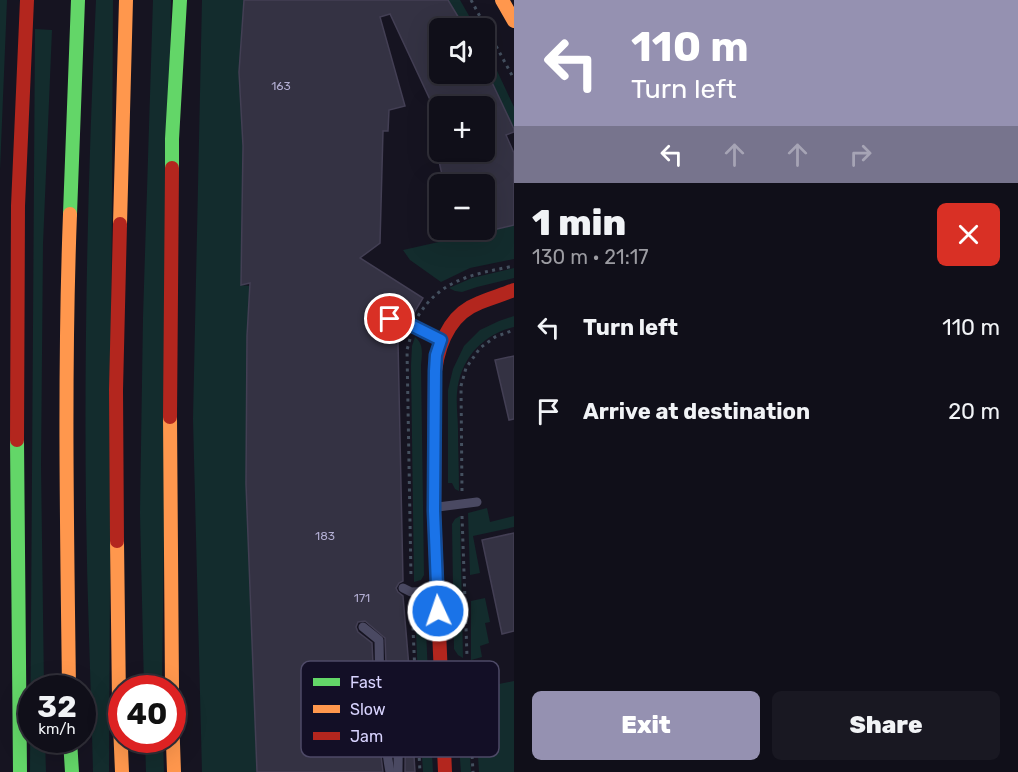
<!DOCTYPE html>
<html lang="en">
<head>
<meta charset="utf-8">
<style>
  body { margin:0; font-family:Rubik,sans-serif; background:#191822; color:#f1f3f6; height:100vh; display:flex; flex-direction:column; font-size:22px; white-space:nowrap }
  * { box-sizing:border-box; margin:0 }
  p { font-size:20px; color:#9c9ca2 }
  .icon { flex:none; width:33px; height:33px; fill:none; stroke:currentColor; stroke-width:2; stroke-linecap:round; stroke-linejoin:round }
  .map { position:relative; flex:1; overflow:hidden }
  .drawer { display:flex; flex-direction:column; background:#100f19; width:504px }
  .drawer>* { flex:none }
  .banner { background:#9591b1; color:#fff; overflow:hidden }
  .buttons { position:absolute; left:429px; top:18px; display:grid; gap:12px }
  .buttons a { display:grid; place-items:center; width:66px; height:66px; border-radius:9px; background:#100f19; box-shadow:0 6px 24px #0002,0 0 0 2px #302f38; font-size:30px }
  .speed { position:absolute; left:18px; top:675px; display:flex; gap:12px; font-size:30px; font-weight:700; text-align:center }
  .speed>* { display:grid; place-content:center; width:78px; height:78px; border-radius:50%; background:#100f19; box-shadow:0 6px 24px #0002,0 0 0 2px #302f38; line-height:1 }
  .speed small { font-size:15px; font-weight:400 }
  .speed .limit { border:9px solid #d22; background:#fff; color:#111 }
  .pin { position:absolute; display:grid; place-items:center; width:51px; height:51px; color:#fff; margin:-26px; border:3px solid #fff; border-radius:50%; box-shadow:0 2px 6px #0007 }
  .me { position:absolute; width:66px; margin:-33px; rotate:357deg; stroke-linejoin:round; filter:drop-shadow(0 0 4px #0008) }
  .turn { display:flex; align-items:center; gap:21px; height:126px; padding:0 18px; font-size:27px }
  .turn .icon { width:78px; height:78px; stroke-width:2.5 }
  .turn b { display:block; font-size:42px; line-height:51px }
  .lanes { display:flex; align-items:center; height:57px; padding:0 18px; background:#0003; justify-content:center; gap:30px; direction:ltr }
  .lanes .off { opacity:.35 }
  .round { display:grid; place-items:center; flex:none; width:63px; height:63px; border-radius:9px; background:#191822 }
  .overview { display:flex; align-items:center; justify-content:space-between; height:102px; padding:0 18px }
  h1 { font-size:36px; font-weight:800; line-height:45px }
  .primary-button { display:flex; gap:12px; margin-top:auto; padding:12px 18px }
  .primary-button a { flex:1; height:69px; border-radius:9px; background:#9591b1; color:#fff; font-size:24px; font-weight:800; line-height:69px; text-align:center }
  .primary-button a+a { background:#191822; color:#f1f3f6 }
  ul { padding:0; list-style:none }
  li { display:flex; align-items:center; gap:18px; height:84px; padding:0 18px }
  li div { flex:1 }
  li b { display:block; font-size:22px }
  li em { font-style:normal }
  main { display:flex; flex:1; min-height:0 }
  .map>svg:first-child { display:block }
  .green { fill:#132c2d }
  .building { fill:#343243; stroke:#433f54; stroke-width:1.5 }
  .lines { fill:none; stroke-linecap:round; stroke-linejoin:round }
  .path { stroke:#44505f; stroke-width:3; stroke-dasharray:3 4.5; stroke-linecap:butt }
  .lane { stroke:#4a4962; stroke-width:9 }
  .fast { stroke:#63d668; stroke-width:14 }
  .slow { stroke:#ff974d; stroke-width:14 }
  .jam { stroke:#b3261e; stroke-width:14 }
  .route-casing { stroke:#114b97; stroke-width:15 }
  .route { stroke:#1a73e8; stroke-width:10 }
  .labels { text-anchor:middle; dominant-baseline:central; stroke-width:4.5; stroke-linejoin:round; paint-order:stroke }
  .number-label { font-size:12px; fill:#b0acd0 }
  .key { fill:#130f26; stroke:#4e4a67; stroke-width:1.5 }
  .key-label { font-size:16px; fill:#d9d4ff }
</style>
</head>
<body>
<main>
<div class="map">
<svg width="514" height="772" viewBox="0 0 514 772">
  <rect width="100%" height="100%" fill="#161421"/>
  <g class="green">
    <path d="M 0,0 L 7,0 L 0,170 Z"/>
    <path d="M 96,0 L 113,0 L 109,772 L 93,772 C 91,684 87,596 86,509 C 84,339 88,169 96,0 Z"/>
    <path d="M 153,0 L 171,0 L 162,688 L 144,688 L 140,513 L 143,317 Z"/>
    <path d="M 202,0 L 244,0 L 239,72 L 243,146 L 242,200 L 245,200 L 245,204 L 242,204 L 241,285 L 250,286 L 247,336 L 250,582 L 257,772 L 202,772 L 193,419 Z"/>
    <path d="M 448,0 L 460,0 L 476,28 L 465,28 Z"/>
    <path d="M 35,29 L 52,30 L 43,244 L 41,465 L 44,688 L 32,688 L 32,740 L 45,740 L 46,772 L 30,772 Z"/>
    <path d="M 484,43 L 514,107 L 514,129 L 485,67 Z"/>
    <path d="M 514,225 L 514,259 L 470,268 L 441,282 L 410,260 L 403,250 Z"/>
    <path d="M 514,268 L 514,278 L 477,287 L 462,292 L 455,291 L 449,288 L 472,278 Z"/>
    <path d="M 514,316 L 514,327 C 482,335 460,359 457,393 C 456,405 458,418 458,430 C 458,450 459,471 459,491 L 455,489 L 452,483 L 448,483 L 448,390 L 453,369 L 464,346 L 480,330 L 499,321 Z"/>
    <path d="M 415,337 C 424,344 422,354 421,365 L 424,575 L 421,580 L 414,582 L 411,365 L 412,346 Z"/>
    <path d="M 487,508 L 490,522 L 514,516 L 514,527 L 473,536 L 480,573 L 470,575 L 468,513 Z"/>
    <path d="M 460,516 L 463,658 L 458,655 L 454,649 L 452,524 L 455,519 Z"/>
    <path d="M 485,598 L 490,622 L 485,623 L 489,643 L 480,646 L 482,657 L 471,660 L 471,601 Z"/>
    <path d="M 415,604 L 425,607 L 428,675 L 424,679 L 418,681 Z"/>
    <path d="M 486,675 L 489,686 L 514,681 L 514,772 L 479,772 L 473,678 Z"/>
    <path d="M 465,682 L 471,772 L 461,772 L 455,694 L 458,687 Z"/>
    <path d="M 418,691 L 424,695 L 429,702 L 433,772 L 423,772 Z"/>
    <path d="M 145,740 L 163,740 L 164,772 L 146,772 Z"/>
  </g>
  <g class="building">
    <path d="M 244,0 L 448,0 L 465,28 L 440,28 L 440,74 L 488,74 L 514,129 L 514,132 L 506,135 L 514,153 L 514,225 L 484,232 L 484,184 L 444,184 L 437,152 L 484,152 L 484,106 L 433,106 L 390,14 L 380,17 L 405,106 L 389,110 L 388,131 L 383,131 L 380,243 L 360,258 L 423,298 L 411,318 L 389,312 L 385,315 L 383,318 L 384,321 L 387,325 L 404,330 L 398,341 L 403,581 L 399,583 L 396,588 L 398,592 L 403,596 L 410,679 L 399,678 L 393,682 L 392,738 L 387,689 L 385,638 L 365,621 L 358,622 L 356,627 L 358,632 L 372,643 L 375,706 L 383,772 L 257,772 L 246,484 L 247,336 L 250,283 L 241,285 L 243,146 L 239,72 Z"/>
    <path d="M 514,356 L 514,419 L 509,420 L 495,360 Z"/>
    <path d="M 514,533 L 514,631 L 502,634 L 482,540 Z"/>
    <path d="M 406,692 L 410,692 L 415,772 L 405,772 Z"/>
  </g>
  <g class="lines">
    <g class="path">
      <path d="M 471,0 L 514,79"/>
      <path d="M 418,316 C 441,279 474,274 514,266"/>
      <path d="M 410,339 L 407,350 L 411,578"/>
      <path d="M 462,491 L 461,386 L 466,368 L 480,348 L 495,337 L 514,330"/>
      <path d="M 462,516 L 467,656"/>
      <path d="M 412,605 L 415,674"/>
      <path d="M 468,681 L 473,772"/>
      <path d="M 416,698 L 420,772"/>
    </g>
    <g class="lane">
      <path d="M 390,319 L 413,326 L 441,340"/>
      <path d="M 438,507 L 477,502"/>
      <path d="M 403,588 L 411,592 L 435,591"/>
      <path d="M 363,627 L 379,640 C 379,684 382,728 390,772"/>
      <path d="M 444,670 L 481,667"/>
      <path d="M 398,772 L 399,685 L 439,687"/>
    </g>
    <g class="fast">
      <path d="M 172,168 L 172,139 L 180,0"/>
      <path d="M 70,214 L 78,0"/>
      <path d="M 17,440 L 20,772"/>
      <path d="M 70,740 L 72,772"/>
    </g>
    <g class="slow">
      <path d="M 502,0 L 514,21"/>
      <path d="M 120,224 L 126,0"/>
      <path d="M 170,417 L 172,688"/>
      <path d="M 117,541 L 119,701 L 122,772"/>
      <path d="M 69,688 C 67,530 64,372 70,214"/>
      <path d="M 172,715 L 174,772"/>
    </g>
    <g class="jam">
      <path d="M 170,417 L 172,168"/>
      <path d="M 17,440 L 18,206 L 27,0"/>
      <path d="M 117,541 L 116,390 L 120,224"/>
      <path d="M 445,772 L 434,511 L 435,371 C 439,343 450,314 479,303 C 490,298 502,295 514,290"/>
    </g>
  </g>
  <g class="lines">
    <defs>
      <path id="route" d="M 390,319 L 413,326 L 441,340 L 436,355 L 435,371 L 434,511 L 438,611"/>
    </defs>
    <use href="#route" class="route-casing"/>
    <use href="#route" class="route"/>
  </g>
  <g class="labels">
    <g class="number-label">
      <text x="281" y="86">163</text>
      <text x="325" y="536">183</text>
      <text x="362" y="598">171</text>
    </g>
  </g>
  <rect x="301" y="661" width="198" height="96" rx="9" class="key"/>
  <rect x="313" y="678" width="27" height="8" fill="#63d668"/>
  <rect x="313" y="705" width="27" height="8" fill="#ff974d"/>
  <rect x="313" y="732" width="27" height="8" fill="#b3261e"/>
  <g class="key-label">
    <text x="350" y="688">Fast</text>
    <text x="350" y="715">Slow</text>
    <text x="350" y="742">Jam</text>
  </g>
</svg>
<div class="buttons">
<a><svg class="icon" aria-label="sound" viewBox="0 0 24 24"><path d="M4 9h4l5-4v14l-5-4H4zM17 9q2 3 0 6"/></svg></a>
<a>+</a>
<a>−</a>
</div>
<div class="speed"><div>32<small>km/h</small></div><div class="limit">40</div></div>
<div class="pin" style="left:390px;top:319px;background:#d93025"><svg class="icon" aria-label="arrive" viewBox="0 0 24 24"><path d="M6 21V4h12l-3 4 3 4H6"/></svg></div>
<svg class="me" style="left:438px;top:611px" viewBox="-20 -20 40 40"><circle r="17" fill="#1a73e8" stroke="#fff" stroke-width="3"/><path d="M0-11L8 9 0 5-8 9z" fill="#fff"/></svg>
</div>
<section class="drawer">
<div class="banner">
<div class="turn"><svg class="icon" aria-label="left" viewBox="0 0 24 24"><path d="M17 20v-9H6M10 6l-5 5 5 5"/></svg><div><b>110 m</b>Turn left</div></div>
<div class="lanes"><svg class="icon" aria-label="left" viewBox="0 0 24 24"><path d="M17 20v-9H6M10 6l-5 5 5 5"/></svg><svg class="icon off" aria-label="ahead" viewBox="0 0 24 24"><path d="M12 20V5M6 11l6-6 6 6"/></svg><svg class="icon off" aria-label="ahead" viewBox="0 0 24 24"><path d="M12 20V5M6 11l6-6 6 6"/></svg><svg class="icon off" aria-label="right" viewBox="0 0 24 24"><path d="M7 20v-9h11M14 6l5 5-5 5"/></svg></div>
</div>
<div class="overview"><div><h1>1 min</h1><p>130 m · 21:17</p></div><a class="round" style="background:#d93025;color:#fff"><svg class="icon" aria-label="close" viewBox="0 0 24 24"><path d="M6 6l12 12M18 6L6 18"/></svg></a></div>
<ul>
<li><svg class="icon" aria-label="left" viewBox="0 0 24 24"><path d="M17 20v-9H6M10 6l-5 5 5 5"/></svg><div><b>Turn left</b></div><em>110 m</em></li>
<li><svg class="icon" aria-label="arrive" viewBox="0 0 24 24"><path d="M6 21V4h12l-3 4 3 4H6"/></svg><div><b>Arrive at destination</b></div><em>20 m</em></li>
</ul>
<div class="primary-button"><a>Exit</a><a>Share</a></div>
</section>
</main>
</body>
</html>
